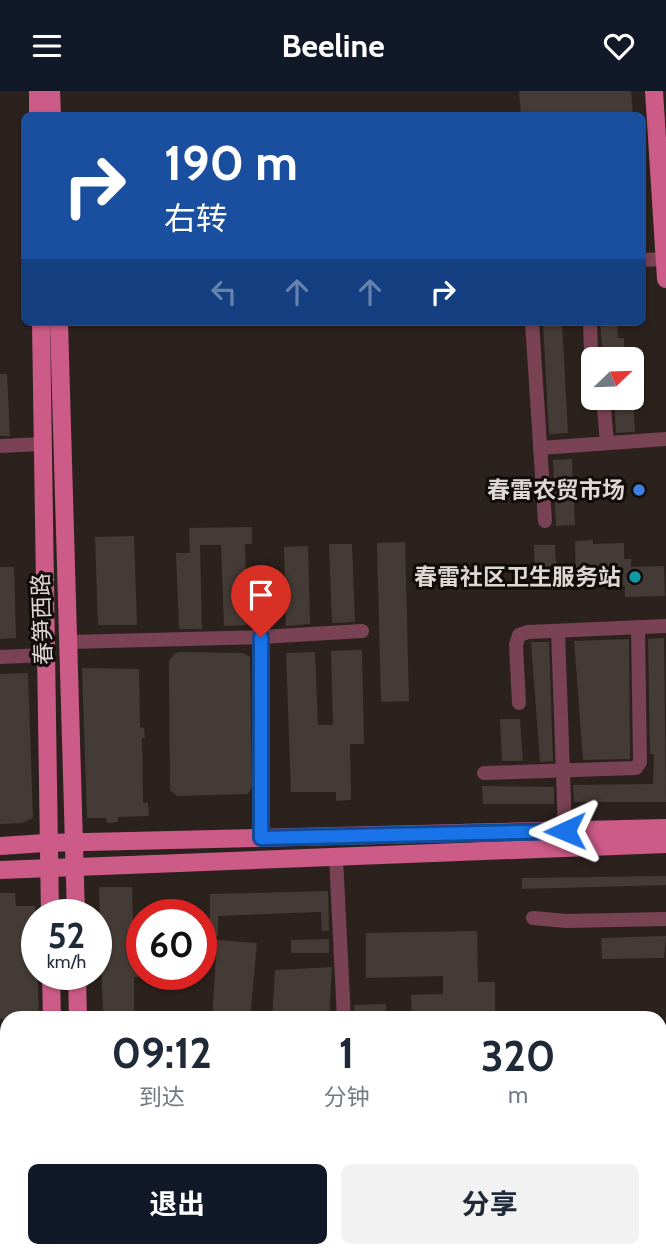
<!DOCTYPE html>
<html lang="zh">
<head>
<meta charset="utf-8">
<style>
  body { margin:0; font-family:Cabin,"Noto Sans SC",sans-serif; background:#f2f2f3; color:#1f2937; height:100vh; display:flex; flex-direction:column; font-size:26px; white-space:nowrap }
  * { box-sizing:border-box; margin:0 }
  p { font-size:23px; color:#747a83 }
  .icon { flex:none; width:38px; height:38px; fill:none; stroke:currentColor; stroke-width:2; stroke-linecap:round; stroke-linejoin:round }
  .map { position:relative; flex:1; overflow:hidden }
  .side { position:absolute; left:0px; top:920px; width:667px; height:247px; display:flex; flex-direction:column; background:#fff; border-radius:21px 21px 0 0; box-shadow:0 2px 5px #0004 }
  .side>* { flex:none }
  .top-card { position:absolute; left:21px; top:21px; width:625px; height:214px; border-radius:10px; box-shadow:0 2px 5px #0004; background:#1a4fa0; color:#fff; overflow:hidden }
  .needle { width:46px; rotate:67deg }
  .buttons { position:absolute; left:581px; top:256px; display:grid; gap:14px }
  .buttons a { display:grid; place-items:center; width:63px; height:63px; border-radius:10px; background:#fff; box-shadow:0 2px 5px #0004; font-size:35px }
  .speed { position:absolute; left:21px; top:808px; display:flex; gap:14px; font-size:35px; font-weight:700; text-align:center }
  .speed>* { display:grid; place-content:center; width:91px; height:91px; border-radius:50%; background:#fff; box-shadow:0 2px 5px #0004; line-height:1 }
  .speed small { font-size:18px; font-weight:400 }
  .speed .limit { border:10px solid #d22; background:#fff; color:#111 }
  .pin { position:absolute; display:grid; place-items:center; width:60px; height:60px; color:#fff; margin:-72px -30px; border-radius:50% 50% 50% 0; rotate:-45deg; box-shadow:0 0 7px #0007 }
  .pin .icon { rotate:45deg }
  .me { position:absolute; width:77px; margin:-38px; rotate:269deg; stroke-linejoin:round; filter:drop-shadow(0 0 5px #0008) }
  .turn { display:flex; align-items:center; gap:24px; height:147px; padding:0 28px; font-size:32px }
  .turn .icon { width:91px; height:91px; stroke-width:2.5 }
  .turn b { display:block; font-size:49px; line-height:60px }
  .lanes { display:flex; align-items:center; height:66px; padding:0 28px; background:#0003; justify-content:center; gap:35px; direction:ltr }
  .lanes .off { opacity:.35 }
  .eta { display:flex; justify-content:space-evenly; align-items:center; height:119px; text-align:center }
  .eta b { font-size:42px; font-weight:700; line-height:49px }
  .cta { display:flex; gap:14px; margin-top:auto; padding:14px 28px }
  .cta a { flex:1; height:80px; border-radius:10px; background:#111827; color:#fff; font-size:28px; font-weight:700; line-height:80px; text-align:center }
  .cta a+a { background:#f2f2f3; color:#1f2937 }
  header { display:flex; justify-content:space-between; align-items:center; height:91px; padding:0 28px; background:#111827; color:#fff; font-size:32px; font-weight:700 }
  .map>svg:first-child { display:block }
  .building { fill:#453b36 }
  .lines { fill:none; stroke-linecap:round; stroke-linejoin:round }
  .minor { stroke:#794255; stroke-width:14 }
  .major { stroke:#cd5b87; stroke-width:18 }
  .route-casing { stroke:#114b97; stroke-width:18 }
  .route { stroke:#1a73e8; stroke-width:12 }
  .shop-dot { fill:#3f7fe0; stroke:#100c0a; stroke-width:2.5 }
  .culture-dot { fill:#0f9aa8; stroke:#100c0a; stroke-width:2.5 }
  .labels { text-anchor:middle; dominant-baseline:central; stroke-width:6; stroke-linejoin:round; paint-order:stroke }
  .poi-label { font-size:23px; font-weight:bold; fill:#ddd6d4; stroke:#100c0a; text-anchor:end }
  .street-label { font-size:23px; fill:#ddd6d4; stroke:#100c0a }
</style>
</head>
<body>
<header><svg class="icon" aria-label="menu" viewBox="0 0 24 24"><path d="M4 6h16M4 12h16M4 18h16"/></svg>Beeline<svg class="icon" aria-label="heart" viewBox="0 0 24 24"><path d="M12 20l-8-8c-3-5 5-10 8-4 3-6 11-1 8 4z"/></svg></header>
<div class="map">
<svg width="666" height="1167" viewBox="0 0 666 1167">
  <rect width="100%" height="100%" fill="#2b211d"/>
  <g class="building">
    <path d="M 519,0 L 631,0 L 633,24 L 521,24 Z"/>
    <path d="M 543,231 L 562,231 L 568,342 L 549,343 Z"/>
    <path d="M 600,231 L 617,231 L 618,247 L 624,247 L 625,268 L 603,268 Z"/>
    <path d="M 0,283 L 7,283 L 10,345 L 0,345 Z"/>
    <path d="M 614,306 L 633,306 L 635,341 L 616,342 Z"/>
    <path d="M 572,368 L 575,434 L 556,435 L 553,369 Z"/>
    <path d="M 252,436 L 252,453 L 245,453 L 247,534 L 224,535 L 221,454 L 200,454 L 202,538 L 179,538 L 176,462 L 190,462 L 189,437 Z"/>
    <path d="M 134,445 L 137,534 L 98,534 L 95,446 Z"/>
    <path d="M 593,449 L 593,453 L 624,452 L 624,468 L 631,468 L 631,476 L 664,475 L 665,505 L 625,506 L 625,495 L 606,495 L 606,490 L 576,493 L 575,450 Z"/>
    <path d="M 405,451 L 409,610 L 381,611 L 377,452 Z"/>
    <path d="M 329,453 L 352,453 L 355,531 L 332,532 Z"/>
    <path d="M 534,454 L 555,454 L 557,494 L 535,494 Z"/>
    <path d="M 308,455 L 310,533 L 286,535 L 284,456 Z"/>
    <path d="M 0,476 L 14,476 L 16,547 L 0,548 Z"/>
    <path d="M 664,547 L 666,711 L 574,711 L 573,694 L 653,693 L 654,663 L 650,663 L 648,548 Z"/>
    <path d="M 629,548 L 630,668 L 583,669 L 574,550 Z"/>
    <path d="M 531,551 L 549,551 L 553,670 L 540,671 Z"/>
    <path d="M 362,559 L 364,653 L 350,653 L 351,709 L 336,710 L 336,701 L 291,701 L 286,562 L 315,561 L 318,634 L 333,634 L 331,560 Z"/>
    <path d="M 180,561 L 243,562 L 250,566 L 252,696 L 248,703 L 177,705 L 170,699 L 169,570 L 174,563 Z"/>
    <path d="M 82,577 L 139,578 L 140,636 L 144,637 L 145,647 L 142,647 L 143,712 L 148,712 L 149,725 L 118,726 L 118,731 L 107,732 L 106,727 L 87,727 Z"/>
    <path d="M 28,582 L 33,727 L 22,732 L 0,733 L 0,583 Z"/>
    <path d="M 500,628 L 520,628 L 523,670 L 502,670 Z"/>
    <path d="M 482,695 L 554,696 L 554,713 L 483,713 Z"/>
    <path d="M 666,785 L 666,794 L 522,798 L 522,787 Z"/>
    <path d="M 99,796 L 132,796 L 134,871 L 140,872 L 140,886 L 134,886 L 134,928 L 103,928 Z"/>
    <path d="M 328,800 L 329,840 L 322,840 L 321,821 L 218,825 L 218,845 L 210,845 L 210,803 Z"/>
    <path d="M 0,802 L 15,802 L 16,815 L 35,815 L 39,928 L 0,928 Z"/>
    <path d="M 477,840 L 478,891 L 495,891 L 495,927 L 412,928 L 411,904 L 443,903 L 443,885 L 366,887 L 366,842 Z"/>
    <path d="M 666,845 L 664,867 L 602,868 L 601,847 Z"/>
    <path d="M 329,848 L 329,862 L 291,862 L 291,849 Z"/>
    <path d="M 217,849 L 257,852 L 250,928 L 212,928 Z"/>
    <path d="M 332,876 L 329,928 L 272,928 L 275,879 Z"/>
    <path d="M 386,913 L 386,928 L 354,928 L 354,914 Z"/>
  </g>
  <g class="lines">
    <g class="minor">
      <path d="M 642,169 L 666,168"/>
      <path d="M 532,231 L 545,430"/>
      <path d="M 590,231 L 591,260 L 594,268"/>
      <path d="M 603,306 L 607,352"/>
      <path d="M 0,355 L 42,353"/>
      <path d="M 540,357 L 666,348"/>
      <path d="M 558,540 L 565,740"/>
      <path d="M 261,546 L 262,747"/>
      <path d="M 68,551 L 261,546 L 362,540"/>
      <path d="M 0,566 L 46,564"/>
      <path d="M 519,612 L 516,554 L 519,544 L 528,541 L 666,535"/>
      <path d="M 484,682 L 636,677 L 640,671 L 638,536"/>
      <path d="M 336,766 L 344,928"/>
      <path d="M 533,827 L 566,830 L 666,828"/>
      <path d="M 0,971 L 7,971"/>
    </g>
    <g class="major">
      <path d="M 38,0 L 38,24"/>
      <path d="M 51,0 L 52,24"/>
      <path d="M 654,0 L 666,188"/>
      <path d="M 41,231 L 50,824"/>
      <path d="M 59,231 L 76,824"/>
      <path d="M 0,755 L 45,752 L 666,737"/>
      <path d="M 0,779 L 666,753"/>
      <path d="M 51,884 L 52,928"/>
      <path d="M 77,884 L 78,928"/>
      <path d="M 56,1160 L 56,1167"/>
      <path d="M 83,1160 L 83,1167"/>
    </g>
  </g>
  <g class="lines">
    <defs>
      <path id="route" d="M 261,546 L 261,747 L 565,740"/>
    </defs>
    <use href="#route" class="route-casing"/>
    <use href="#route" class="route"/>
  </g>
  <circle class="shop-dot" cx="639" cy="399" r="7"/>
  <circle class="culture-dot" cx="635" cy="486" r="7"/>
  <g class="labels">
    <g class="poi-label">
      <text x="625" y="399">春雷农贸市场</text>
      <text x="621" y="486">春雷社区卫生服务站</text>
    </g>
    <g class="street-label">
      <text transform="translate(42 528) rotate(-92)">春笋西路</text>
    </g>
  </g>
</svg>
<div class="buttons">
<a><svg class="needle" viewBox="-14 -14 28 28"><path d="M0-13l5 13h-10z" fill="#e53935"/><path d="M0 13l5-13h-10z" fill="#747a83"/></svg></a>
</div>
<div class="speed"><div>52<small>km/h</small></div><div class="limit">60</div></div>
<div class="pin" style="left:261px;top:546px;background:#d93025"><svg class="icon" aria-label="arrive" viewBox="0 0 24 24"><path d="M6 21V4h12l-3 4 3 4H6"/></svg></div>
<svg class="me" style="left:565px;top:740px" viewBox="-20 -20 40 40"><path d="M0-17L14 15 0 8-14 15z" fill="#1a73e8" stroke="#fff" stroke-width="4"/></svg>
<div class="top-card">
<div class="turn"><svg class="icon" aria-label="right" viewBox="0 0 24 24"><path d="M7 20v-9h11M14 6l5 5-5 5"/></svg><div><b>190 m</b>右转</div></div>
<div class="lanes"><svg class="icon off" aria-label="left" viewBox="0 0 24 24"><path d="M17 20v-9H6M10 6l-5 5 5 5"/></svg><svg class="icon off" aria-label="ahead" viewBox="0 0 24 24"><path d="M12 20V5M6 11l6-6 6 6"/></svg><svg class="icon off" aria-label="ahead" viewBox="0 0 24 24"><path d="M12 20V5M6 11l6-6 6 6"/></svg><svg class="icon" aria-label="right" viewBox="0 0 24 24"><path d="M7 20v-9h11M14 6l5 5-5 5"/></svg></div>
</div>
<section class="side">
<div class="eta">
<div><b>09:12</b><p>到达</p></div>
<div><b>1</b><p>分钟</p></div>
<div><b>320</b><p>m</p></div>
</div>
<div class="cta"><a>退出</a><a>分享</a></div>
</section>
</div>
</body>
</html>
